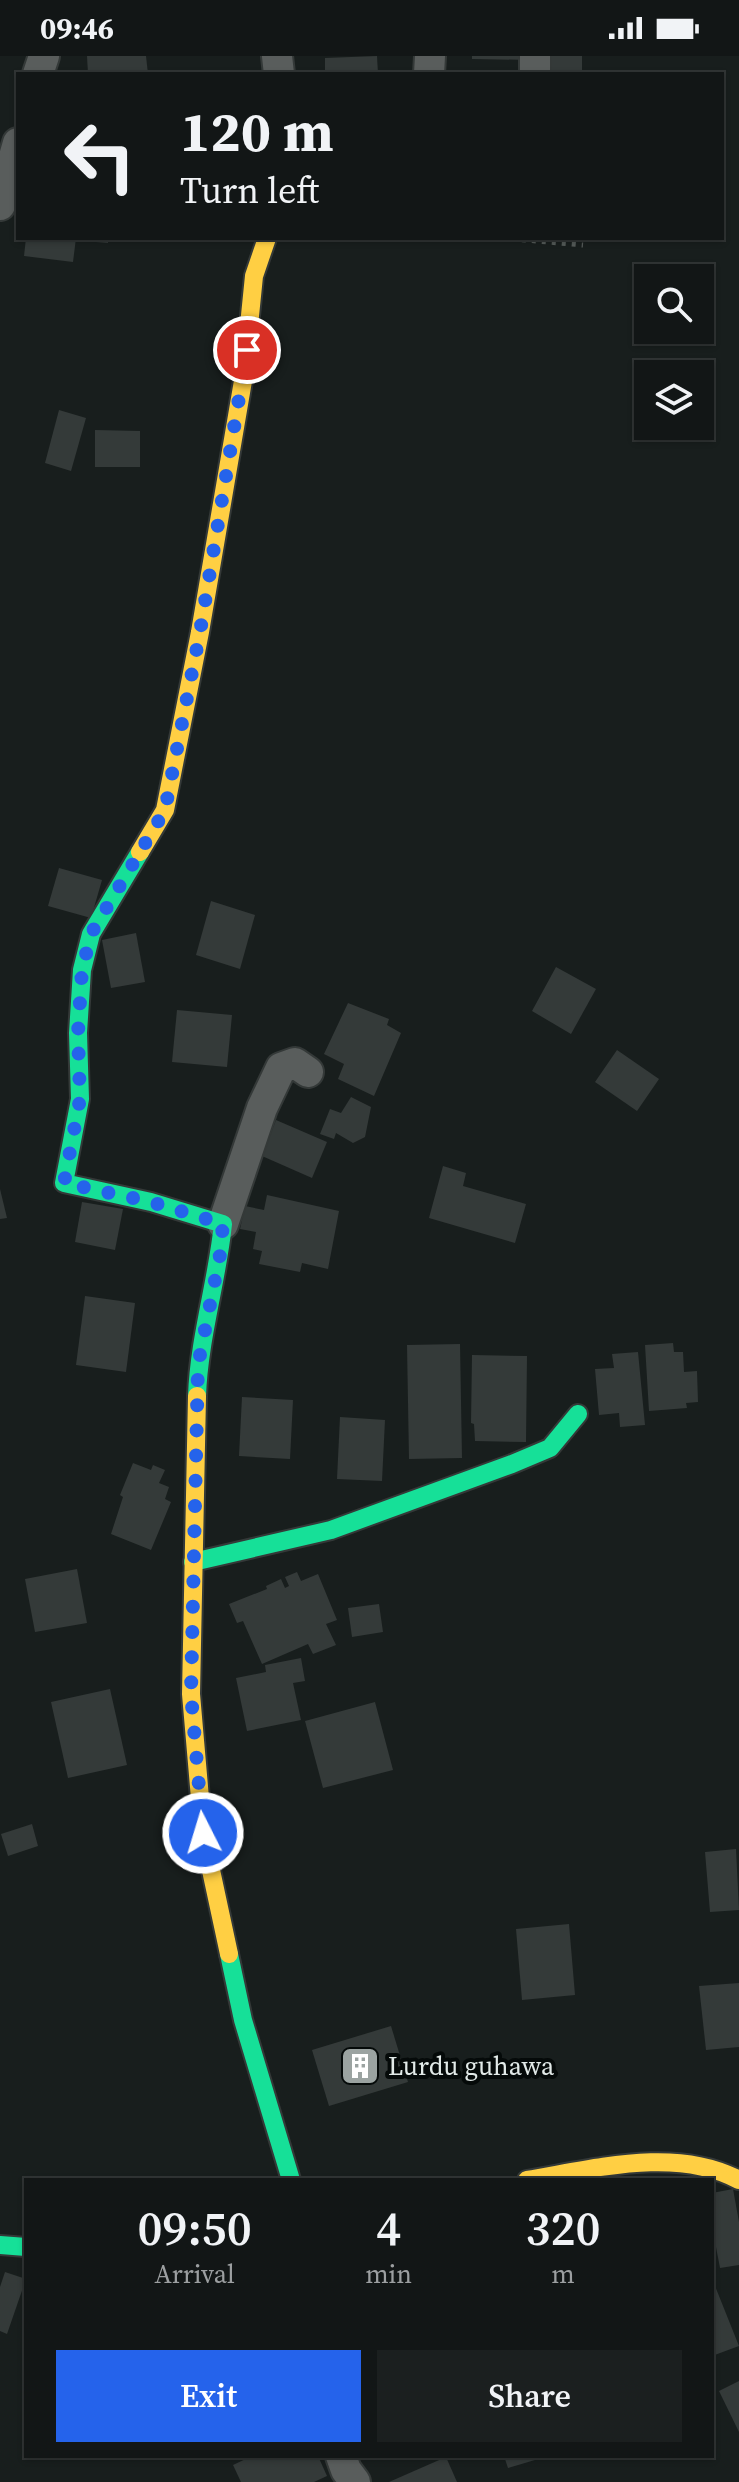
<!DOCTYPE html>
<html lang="en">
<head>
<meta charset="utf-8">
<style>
  body { margin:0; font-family:"Source Serif 4",serif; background:#1b1f1f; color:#f1f3f6; height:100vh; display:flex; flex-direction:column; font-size:30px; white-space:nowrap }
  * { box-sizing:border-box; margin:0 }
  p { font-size:26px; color:#9c9fa1 }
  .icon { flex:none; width:44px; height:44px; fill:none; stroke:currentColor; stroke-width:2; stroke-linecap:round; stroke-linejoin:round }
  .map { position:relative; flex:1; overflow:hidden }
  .panel { position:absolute; left:24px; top:2122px; width:690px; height:280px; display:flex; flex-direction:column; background:#121616; border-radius:0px; box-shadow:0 2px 6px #0004,0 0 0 2px #313535 }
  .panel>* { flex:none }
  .banner { position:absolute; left:16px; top:16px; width:708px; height:168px; border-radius:0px; box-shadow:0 2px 6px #0004,0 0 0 2px #313535; background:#121616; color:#f1f3f6; overflow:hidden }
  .controls { position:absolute; left:634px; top:208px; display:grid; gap:16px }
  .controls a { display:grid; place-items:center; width:80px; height:80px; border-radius:0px; background:#121616; box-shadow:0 2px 6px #0004,0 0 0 2px #313535; font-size:40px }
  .pin { position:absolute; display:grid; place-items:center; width:68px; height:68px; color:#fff; margin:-34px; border:4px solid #fff; border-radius:50%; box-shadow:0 2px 8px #0007 }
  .me { position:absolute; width:88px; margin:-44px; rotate:355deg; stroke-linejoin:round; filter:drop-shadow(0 0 6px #0008) }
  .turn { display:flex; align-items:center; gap:28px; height:168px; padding:0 32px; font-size:36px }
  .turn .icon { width:104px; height:104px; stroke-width:2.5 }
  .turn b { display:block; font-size:56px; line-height:68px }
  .eta { display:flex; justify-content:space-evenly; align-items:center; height:136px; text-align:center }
  .eta b { font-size:48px; font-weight:600; line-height:56px }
  .cta { display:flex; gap:16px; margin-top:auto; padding:16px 32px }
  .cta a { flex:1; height:92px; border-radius:0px; background:#2563eb; color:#fff; font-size:32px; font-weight:600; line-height:92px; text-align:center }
  .cta a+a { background:#1b1f1f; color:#f1f3f6 }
  .status { display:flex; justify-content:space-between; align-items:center; height:56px; padding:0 40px; background:#121616; direction:ltr }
  .status svg { height:22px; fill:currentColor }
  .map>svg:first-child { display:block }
  .building { fill:#343a39 }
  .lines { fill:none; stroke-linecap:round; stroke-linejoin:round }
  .street-casing { stroke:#343938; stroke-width:34 }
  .fast-casing { stroke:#343938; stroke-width:22 }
  .slow-casing { stroke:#343938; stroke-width:22 }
  .path { stroke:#545a58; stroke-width:5; stroke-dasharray:4 6; stroke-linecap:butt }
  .street { stroke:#595d5c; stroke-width:30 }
  .fast { stroke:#16e098; stroke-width:18 }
  .slow { stroke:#ffcf43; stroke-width:18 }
  .route { stroke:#2563eb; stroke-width:14; stroke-dasharray:0 25.2 }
  .labels { text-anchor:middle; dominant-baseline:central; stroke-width:8; stroke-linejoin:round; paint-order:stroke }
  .poi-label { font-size:26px; fill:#e2eae8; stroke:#050a09; text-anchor:start }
</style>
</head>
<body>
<div class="status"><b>09:46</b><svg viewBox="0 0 49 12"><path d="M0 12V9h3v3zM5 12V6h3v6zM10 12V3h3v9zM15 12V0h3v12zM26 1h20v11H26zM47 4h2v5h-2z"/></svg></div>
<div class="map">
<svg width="739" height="2426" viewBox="0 0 739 2426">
  <rect width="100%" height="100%" fill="#181e1d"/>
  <g class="building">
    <path d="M 87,0 L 146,0 L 148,18 L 88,18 Z"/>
    <path d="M 377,0 L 378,18 L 325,18 L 325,2 Z"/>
    <path d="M 472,0 L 531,0 L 531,4 L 472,3 Z"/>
    <rect x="546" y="0" width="36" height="18"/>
    <path d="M 26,182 L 76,182 L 73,206 L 24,200 Z"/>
    <path d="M 84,182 L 108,182 L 108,187 L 84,185 Z"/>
    <path d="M 59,354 L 86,362 L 71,415 L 45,407 Z"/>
    <path d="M 95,374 L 140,375 L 140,411 L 95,411 Z"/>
    <path d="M 59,812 L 102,824 L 91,862 L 48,850 Z"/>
    <path d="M 211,845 L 255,859 L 240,913 L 196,899 Z"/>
    <path d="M 136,877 L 145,926 L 111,932 L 102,884 Z"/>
    <path d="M 556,911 L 596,933 L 571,978 L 532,955 Z"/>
    <path d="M 348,947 L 389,963 L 387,969 L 401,977 L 374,1040 L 338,1023 L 344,1008 L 324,998 Z"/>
    <path d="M 177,954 L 232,959 L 227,1011 L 172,1006 Z"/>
    <path d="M 617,994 L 659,1023 L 637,1055 L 595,1026 Z"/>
    <path d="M 351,1041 L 371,1051 L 365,1081 L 353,1087 L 336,1077 L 334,1083 L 320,1078 L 330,1053 L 341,1057 Z"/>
    <path d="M 276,1064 L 327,1086 L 312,1122 L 262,1100 Z"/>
    <path d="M 443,1110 L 466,1117 L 463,1130 L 526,1148 L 515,1187 L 429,1162 Z"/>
    <path d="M 0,1133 L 7,1162 L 0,1163 Z"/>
    <path d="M 267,1139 L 339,1155 L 328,1213 L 302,1207 L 300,1216 L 259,1208 L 262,1195 L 253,1193 L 256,1176 L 240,1173 L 245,1150 L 264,1154 Z"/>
    <path d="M 82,1146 L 123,1153 L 115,1194 L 75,1186 Z"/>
    <path d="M 85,1240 L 135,1247 L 126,1316 L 76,1309 Z"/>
    <path d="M 673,1287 L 674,1296 L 683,1296 L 684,1316 L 697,1315 L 698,1346 L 686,1347 L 687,1352 L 649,1355 L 645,1289 Z"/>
    <path d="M 460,1288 L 462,1402 L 409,1403 L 407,1289 Z"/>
    <path d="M 638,1296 L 645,1369 L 620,1371 L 619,1357 L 599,1359 L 595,1313 L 614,1312 L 612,1298 Z"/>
    <path d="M 472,1299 L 527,1300 L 526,1386 L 475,1385 L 474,1368 L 471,1367 Z"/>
    <path d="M 242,1341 L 293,1344 L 290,1403 L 239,1400 Z"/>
    <path d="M 340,1361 L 385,1364 L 382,1425 L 337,1423 Z"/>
    <path d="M 133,1407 L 151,1414 L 153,1409 L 165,1414 L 159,1427 L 169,1431 L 165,1443 L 171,1446 L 151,1494 L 111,1478 L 123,1441 L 120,1439 Z"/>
    <path d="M 77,1513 L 87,1567 L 35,1576 L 25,1523 Z"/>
    <path d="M 297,1516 L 301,1525 L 318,1518 L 337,1564 L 326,1568 L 336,1589 L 313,1598 L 308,1588 L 262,1608 L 243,1565 L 237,1567 L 229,1548 L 267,1533 L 266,1530 L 281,1523 L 285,1532 L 289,1530 L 285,1521 Z"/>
    <path d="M 379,1548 L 383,1576 L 352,1581 L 348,1552 Z"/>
    <path d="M 301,1602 L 305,1625 L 293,1627 L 301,1664 L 247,1675 L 236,1622 L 266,1616 L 265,1609 Z"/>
    <path d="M 110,1633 L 127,1709 L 68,1722 L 51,1646 Z"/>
    <path d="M 375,1646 L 393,1714 L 323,1732 L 305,1665 Z"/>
    <path d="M 32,1768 L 38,1790 L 8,1800 L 1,1778 Z"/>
    <path d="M 736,1793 L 739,1854 L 710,1856 L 705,1796 Z"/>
    <path d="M 569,1868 L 575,1939 L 522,1944 L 516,1873 Z"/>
    <path d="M 739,1927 L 739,1991 L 706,1994 L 699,1930 Z"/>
    <path d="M 391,1970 L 408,2026 L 329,2050 L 312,1994 Z"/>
    <path d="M 733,2133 L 739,2166 L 739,2209 L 720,2212 L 712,2170 L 712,2137 Z"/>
    <path d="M 5,2216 L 26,2223 L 7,2278 L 0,2275 L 0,2231 Z"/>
    <path d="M 715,2230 L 739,2290 L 712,2300 L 712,2231 Z"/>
    <path d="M 739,2325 L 739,2376 L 719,2335 Z"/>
    <path d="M 252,2400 L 318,2400 L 327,2420 L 314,2426 L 241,2426 L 233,2409 Z"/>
    <path d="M 504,2400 L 545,2400 L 545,2401 L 508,2412 Z"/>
    <path d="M 446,2401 L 457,2426 L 389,2426 Z"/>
  </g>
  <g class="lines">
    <defs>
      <g id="street">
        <path d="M 277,0 L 279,18"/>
        <path d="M 535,0 L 535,18"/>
        <path d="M 38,18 L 44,0"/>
        <path d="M 429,18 L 430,0"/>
        <path d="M 0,149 L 18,87"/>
        <path d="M 223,1168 L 262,1052 L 281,1012 L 295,1007 L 308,1016"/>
        <path d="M 341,2400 L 346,2414 L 355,2426"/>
      </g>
      <g id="fast">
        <path d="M 140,796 L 91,878 L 82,914 L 78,977 L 80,1043 L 64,1127 L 151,1146 L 223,1168 C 217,1226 199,1282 197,1340"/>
        <path d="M 193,1506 L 331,1474 L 512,1408 L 550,1392 L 578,1358"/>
        <path d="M 229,1898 L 243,1964 L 291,2124"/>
        <path d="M 0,2189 L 26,2191"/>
      </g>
      <g id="slow">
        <path d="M 140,796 L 165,754 L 200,576 L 244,319 L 254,220 L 267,182"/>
        <path d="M 197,1340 L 191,1638 L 203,1777 L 229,1898"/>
        <path d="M 527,2124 C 594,2113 676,2090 739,2124"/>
      </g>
    </defs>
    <use href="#street" class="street-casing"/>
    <use href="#fast" class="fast-casing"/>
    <use href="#slow" class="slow-casing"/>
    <path class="path" d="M 502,182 L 583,189"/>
    <use href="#street" class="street"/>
    <use href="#fast" class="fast"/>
    <use href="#slow" class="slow"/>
  </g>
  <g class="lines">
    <path class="route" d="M 203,1777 L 191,1638 L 198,1309 L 220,1199 L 223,1168 L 151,1146 L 64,1127 L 80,1043 L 78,977 L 82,914 L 91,878 L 165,754 L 200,576 L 247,294"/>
  </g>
  <defs>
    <symbol id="building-square" viewBox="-11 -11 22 22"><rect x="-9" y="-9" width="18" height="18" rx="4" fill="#9ba3a1" stroke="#050a09"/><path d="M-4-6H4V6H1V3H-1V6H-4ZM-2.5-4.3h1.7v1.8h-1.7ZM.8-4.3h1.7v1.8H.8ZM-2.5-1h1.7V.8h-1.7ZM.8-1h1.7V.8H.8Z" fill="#fff"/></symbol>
  </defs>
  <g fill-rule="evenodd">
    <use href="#building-square" x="338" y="1988" width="44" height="44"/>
  </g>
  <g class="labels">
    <g class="poi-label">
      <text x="388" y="2010">Lurdu guhawa</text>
    </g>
  </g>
</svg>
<div class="controls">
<a><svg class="icon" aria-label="search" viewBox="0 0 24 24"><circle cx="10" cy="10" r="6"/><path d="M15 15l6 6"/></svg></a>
<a><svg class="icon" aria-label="layers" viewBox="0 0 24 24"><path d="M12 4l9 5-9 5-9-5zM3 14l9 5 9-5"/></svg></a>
</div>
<div class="pin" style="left:247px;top:294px;background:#d93025"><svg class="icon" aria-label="arrive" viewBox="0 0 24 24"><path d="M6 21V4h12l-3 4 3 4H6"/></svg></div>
<svg class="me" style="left:203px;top:1777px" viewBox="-20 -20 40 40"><circle r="17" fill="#2563eb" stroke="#fff" stroke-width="3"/><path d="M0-11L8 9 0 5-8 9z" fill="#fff"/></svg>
<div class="banner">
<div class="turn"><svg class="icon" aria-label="left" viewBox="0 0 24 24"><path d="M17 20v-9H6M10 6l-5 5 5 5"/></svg><div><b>120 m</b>Turn left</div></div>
</div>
<section class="panel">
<div class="eta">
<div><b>09:50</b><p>Arrival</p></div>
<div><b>4</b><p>min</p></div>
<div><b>320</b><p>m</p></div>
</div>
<div class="cta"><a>Exit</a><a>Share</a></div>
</section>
</div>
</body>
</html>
